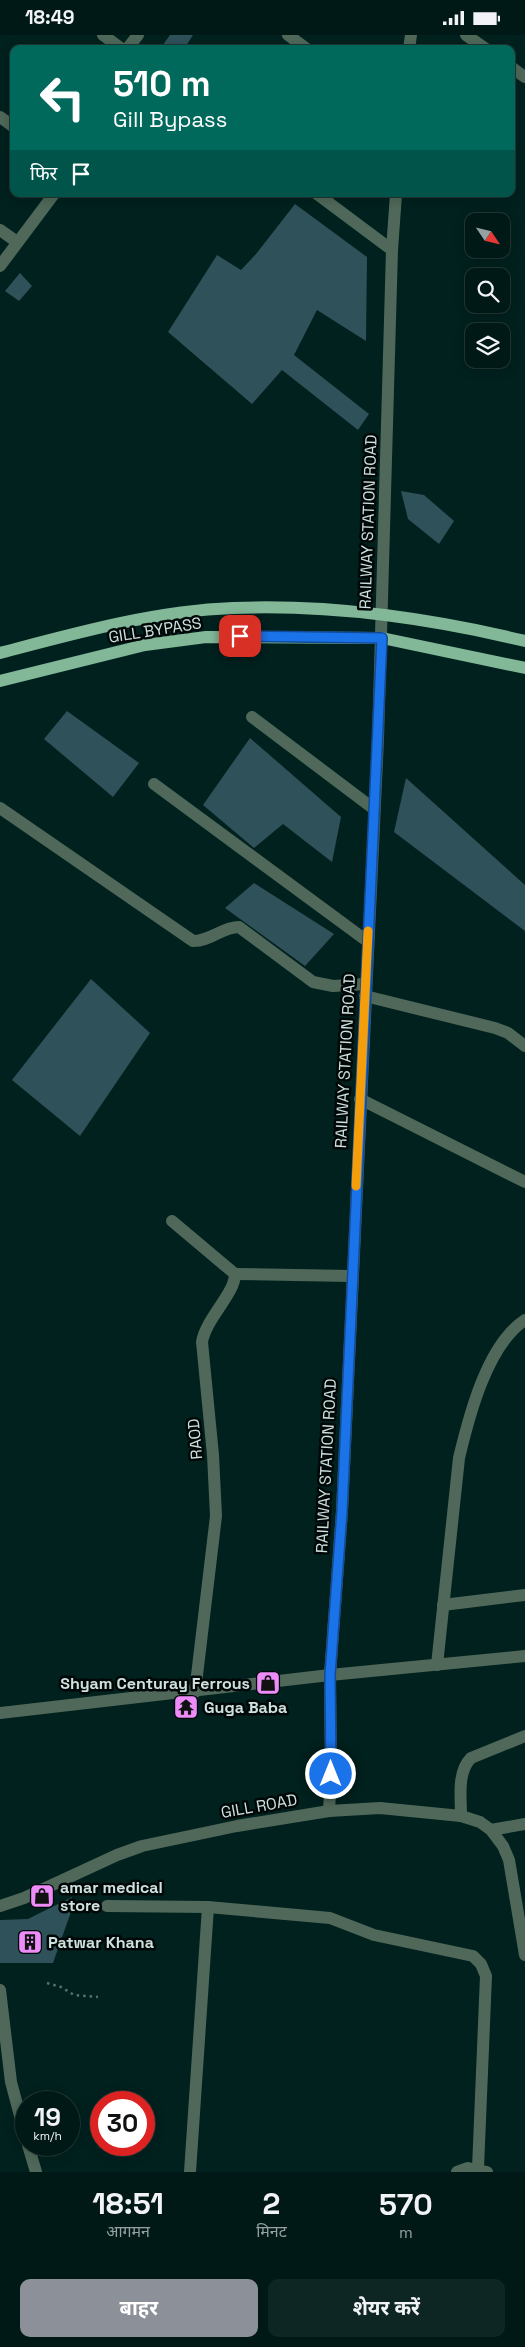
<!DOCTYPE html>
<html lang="hi">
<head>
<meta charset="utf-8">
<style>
  body { margin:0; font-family:"Space Grotesk","Noto Sans Devanagari",sans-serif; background:#0e2623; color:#f1f3f6; height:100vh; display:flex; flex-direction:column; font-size:19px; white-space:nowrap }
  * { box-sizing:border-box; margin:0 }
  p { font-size:16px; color:#95a0a1 }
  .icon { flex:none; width:28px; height:28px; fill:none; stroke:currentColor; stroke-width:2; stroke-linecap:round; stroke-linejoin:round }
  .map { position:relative; height:2137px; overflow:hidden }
  .drawer { display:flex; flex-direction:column; background:#001916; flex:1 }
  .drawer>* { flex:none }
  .hud { position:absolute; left:10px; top:10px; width:505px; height:152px; border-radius:10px; box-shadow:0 2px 12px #0003,0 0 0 1px #223835; background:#00695c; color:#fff; overflow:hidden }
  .needle { width:32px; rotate:125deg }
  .tools { position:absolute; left:465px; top:178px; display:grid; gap:10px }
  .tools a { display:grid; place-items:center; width:45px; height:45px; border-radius:10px; background:#001916; box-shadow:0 2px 12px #0003,0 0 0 1px #223835; font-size:25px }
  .speed { position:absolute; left:15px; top:2056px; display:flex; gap:10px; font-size:25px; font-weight:700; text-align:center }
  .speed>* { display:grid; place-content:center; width:65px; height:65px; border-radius:50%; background:#001916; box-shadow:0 2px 12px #0003,0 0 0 1px #223835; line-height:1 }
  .speed small { font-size:12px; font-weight:400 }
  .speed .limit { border:8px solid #d22; background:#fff; color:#111 }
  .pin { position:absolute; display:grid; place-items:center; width:42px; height:42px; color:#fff; margin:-21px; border-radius:10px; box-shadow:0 2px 8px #0006 }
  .me { position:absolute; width:55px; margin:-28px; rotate:0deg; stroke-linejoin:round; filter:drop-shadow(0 0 4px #0008) }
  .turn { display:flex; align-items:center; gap:18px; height:105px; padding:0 20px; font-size:22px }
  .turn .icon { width:65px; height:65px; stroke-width:2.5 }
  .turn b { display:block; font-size:35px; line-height:42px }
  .then { display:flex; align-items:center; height:48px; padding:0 20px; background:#0003; gap:10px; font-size:19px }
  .eta { display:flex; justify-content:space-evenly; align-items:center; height:85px; text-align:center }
  .eta b { font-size:30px; font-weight:700; line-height:35px }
  .button { display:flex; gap:10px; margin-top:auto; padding:10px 20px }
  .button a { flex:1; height:58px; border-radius:10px; background:#8c9099; color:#fff; font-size:20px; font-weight:700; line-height:58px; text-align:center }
  .button a+a { background:#0e2623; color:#f1f3f6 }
  .status { display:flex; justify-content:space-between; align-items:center; height:35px; padding:0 25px; background:#001916; direction:ltr }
  .status svg { height:14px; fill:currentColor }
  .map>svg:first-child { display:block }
  .building { fill:#2f5159 }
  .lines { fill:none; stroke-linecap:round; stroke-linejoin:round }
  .path { stroke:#56716e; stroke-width:2.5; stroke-dasharray:2.5 4; stroke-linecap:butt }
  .minor { stroke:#4f6859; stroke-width:12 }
  .major { stroke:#82b798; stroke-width:12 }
  .route-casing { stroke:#114b97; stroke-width:12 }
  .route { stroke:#1a73e8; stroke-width:9 }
  .slow { stroke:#f59e0b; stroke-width:9 }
  .labels { text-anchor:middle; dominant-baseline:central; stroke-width:5; stroke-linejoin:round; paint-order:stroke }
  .street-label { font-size:16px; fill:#cee1de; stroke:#000807 }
  .poi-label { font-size:16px; font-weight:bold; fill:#cee1de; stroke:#000807; text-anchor:start }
</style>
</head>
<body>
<div class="status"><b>18:49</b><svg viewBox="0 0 49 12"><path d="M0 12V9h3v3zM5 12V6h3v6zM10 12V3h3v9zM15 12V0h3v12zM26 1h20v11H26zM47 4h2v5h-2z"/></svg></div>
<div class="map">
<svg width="525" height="2137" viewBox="0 0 525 2137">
  <rect width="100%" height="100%" fill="#00211e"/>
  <g class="building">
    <path d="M 170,0 L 193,0 L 184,14 L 160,14 Z"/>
    <path d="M 295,169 L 367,222 L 366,306 L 317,275 L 294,320 L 369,379 L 358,395 L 282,335 L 252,369 L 168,297 L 217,220 L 241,235 L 256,219 Z"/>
    <path d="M 20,238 L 32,251 L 19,266 L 5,256 Z"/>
    <path d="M 401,456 L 424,460 L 454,486 L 439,509 L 408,484 Z"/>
    <path d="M 67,676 L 139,728 L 113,762 L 44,704 Z"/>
    <path d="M 250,703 L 341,782 L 332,827 L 283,789 L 254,813 L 203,770 Z"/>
    <path d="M 406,743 L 525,850 L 525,896 L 394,797 Z"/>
    <path d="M 254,848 L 334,899 L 305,931 L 225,873 Z"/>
    <path d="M 91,944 L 150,998 L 80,1101 L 12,1045 Z"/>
    <path d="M 72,1862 L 72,1874 L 53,1928 L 0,1928 L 0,1885 L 28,1884 Z"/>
  </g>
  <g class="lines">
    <path class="path" d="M 47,1948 L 61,1952 L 74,1960 L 98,1962"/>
    <g class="minor">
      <path d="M 103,0 L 122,14"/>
      <path d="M 288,0 L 307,14"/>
      <path d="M 466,0 L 486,14"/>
      <path d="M 127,14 L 138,0"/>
      <path d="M 409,14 L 411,0"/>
      <path d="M 511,32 L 525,42"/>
      <path d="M 0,82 L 14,92"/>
      <path d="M 317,159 L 392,215"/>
      <path d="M 0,195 L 17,207"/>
      <path d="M 0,231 L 54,159"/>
      <path d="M 252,682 L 374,774"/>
      <path d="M 154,749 L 367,906"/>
      <path d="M 0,773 L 193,906 C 211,906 222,892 239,892 L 313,947 L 333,951 L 365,949"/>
      <path d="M 365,961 L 495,993 L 508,998 L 525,1011"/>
      <path d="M 360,1064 L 525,1147"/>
      <path d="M 172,1186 L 235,1239 C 235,1259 206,1283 202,1307 L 213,1420 L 216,1481 L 195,1657"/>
      <path d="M 235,1239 L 351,1241"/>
      <path d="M 443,1570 L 525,1560"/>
      <path d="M 437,1630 L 459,1423 C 469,1381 487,1310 525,1285"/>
      <path d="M 0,1678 L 330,1640 L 525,1621"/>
      <path d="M 329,1776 L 331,1739 L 330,1640 L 342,1476 L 378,704 L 392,215 L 396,159"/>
      <path d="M 461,1781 C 461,1762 457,1737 471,1723 L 525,1701"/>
      <path d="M 491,1795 L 525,1789"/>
      <path d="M 0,1871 L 24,1863 L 117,1820 L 142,1811 L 237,1791 L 329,1776 L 380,1773 L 461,1781 L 480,1787 L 491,1795 L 503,1811 L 509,1825 L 525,1920"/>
      <path d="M 107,1871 L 208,1872 L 330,1883 L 374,1900 L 473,1921 L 481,1929 L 486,1941 L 478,2133"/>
      <path d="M 0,1955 L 11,2047 L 26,2103"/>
      <path d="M 28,2110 L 36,2137"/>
      <path d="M 190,2137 L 208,1872"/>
      <path d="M 457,2137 L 468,2133 L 487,2137"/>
    </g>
    <g class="major">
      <path d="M 0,618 C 76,598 154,576 233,573 C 332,569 429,583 525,606"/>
      <path d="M 0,646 L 145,610 L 206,602 L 382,603 L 525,633"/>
    </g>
  </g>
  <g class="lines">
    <defs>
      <path id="route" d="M 240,601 L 382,603 L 342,1476 L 330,1640 L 331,1739"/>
    </defs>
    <use href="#route" class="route-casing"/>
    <use href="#route" class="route"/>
    <path class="slow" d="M 356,1151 L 368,896"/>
  </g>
  <defs>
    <symbol id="shop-square" viewBox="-11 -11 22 22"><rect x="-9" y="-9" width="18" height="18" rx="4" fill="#ed8cf9" stroke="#000807"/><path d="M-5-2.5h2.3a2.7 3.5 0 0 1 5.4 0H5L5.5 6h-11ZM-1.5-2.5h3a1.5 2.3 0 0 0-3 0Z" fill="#111"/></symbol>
    <symbol id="temple-square" viewBox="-11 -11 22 22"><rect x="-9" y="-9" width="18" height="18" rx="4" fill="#ed8cf9" stroke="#000807"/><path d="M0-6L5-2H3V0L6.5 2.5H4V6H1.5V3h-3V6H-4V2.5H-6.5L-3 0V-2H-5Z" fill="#111"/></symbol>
    <symbol id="building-square" viewBox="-11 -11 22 22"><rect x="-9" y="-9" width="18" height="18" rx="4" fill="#ed8cf9" stroke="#000807"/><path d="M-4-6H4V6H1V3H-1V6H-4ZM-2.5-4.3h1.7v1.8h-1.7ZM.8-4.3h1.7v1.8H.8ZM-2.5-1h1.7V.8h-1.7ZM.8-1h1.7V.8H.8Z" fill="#111"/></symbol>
  </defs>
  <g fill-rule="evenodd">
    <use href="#shop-square" x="254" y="1634" width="28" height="28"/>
    <use href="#temple-square" x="172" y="1658" width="28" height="28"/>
    <use href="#shop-square" x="28" y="1847" width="28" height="28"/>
    <use href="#building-square" x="16" y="1893" width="28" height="28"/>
  </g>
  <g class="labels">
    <g class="street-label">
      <text transform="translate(368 487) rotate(-88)">RAILWAY STATION ROAD</text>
      <text transform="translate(155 595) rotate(-9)">GILL BYPASS</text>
      <text transform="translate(345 1026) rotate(-87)">RAILWAY STATION ROAD</text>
      <text transform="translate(195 1404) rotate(-95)">RAOD</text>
      <text transform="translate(326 1431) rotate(-87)">RAILWAY STATION ROAD</text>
      <text transform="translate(259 1771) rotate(-10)">GILL ROAD</text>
    </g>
    <g class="poi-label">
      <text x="250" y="1648" text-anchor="end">Shyam Centuray Ferrous</text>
      <text x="204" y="1672">Guga Baba</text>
      <text x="60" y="1852">amar medical<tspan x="60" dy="18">store</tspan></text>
      <text x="48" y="1907">Patwar Khana</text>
    </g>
  </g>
</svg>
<div class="tools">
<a><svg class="needle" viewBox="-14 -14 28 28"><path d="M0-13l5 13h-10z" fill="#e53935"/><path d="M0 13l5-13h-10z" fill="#95a0a1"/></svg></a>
<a><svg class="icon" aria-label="search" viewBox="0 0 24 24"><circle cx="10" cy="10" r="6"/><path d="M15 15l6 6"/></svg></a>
<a><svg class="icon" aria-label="layers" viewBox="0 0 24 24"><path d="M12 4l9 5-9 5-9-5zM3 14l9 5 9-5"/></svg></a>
</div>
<div class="speed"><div>19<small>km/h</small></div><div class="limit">30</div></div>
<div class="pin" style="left:240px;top:601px;background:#d93025"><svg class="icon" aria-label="arrive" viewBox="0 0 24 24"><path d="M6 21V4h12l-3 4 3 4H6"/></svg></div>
<svg class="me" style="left:331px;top:1739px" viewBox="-20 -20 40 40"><circle r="17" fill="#1a73e8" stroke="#fff" stroke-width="3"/><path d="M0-11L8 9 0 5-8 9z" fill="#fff"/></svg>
<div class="hud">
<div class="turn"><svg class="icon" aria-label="left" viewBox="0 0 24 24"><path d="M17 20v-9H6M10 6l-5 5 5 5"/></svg><div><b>510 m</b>Gill Bypass</div></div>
<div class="then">फिर<svg class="icon" aria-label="arrive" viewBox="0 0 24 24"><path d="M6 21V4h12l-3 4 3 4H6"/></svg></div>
</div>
</div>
<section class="drawer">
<div class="eta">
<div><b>18:51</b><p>आगमन</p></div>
<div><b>2</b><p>मिनट</p></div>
<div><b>570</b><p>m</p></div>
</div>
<div class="button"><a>बाहर</a><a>शेयर करें</a></div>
</section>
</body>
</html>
